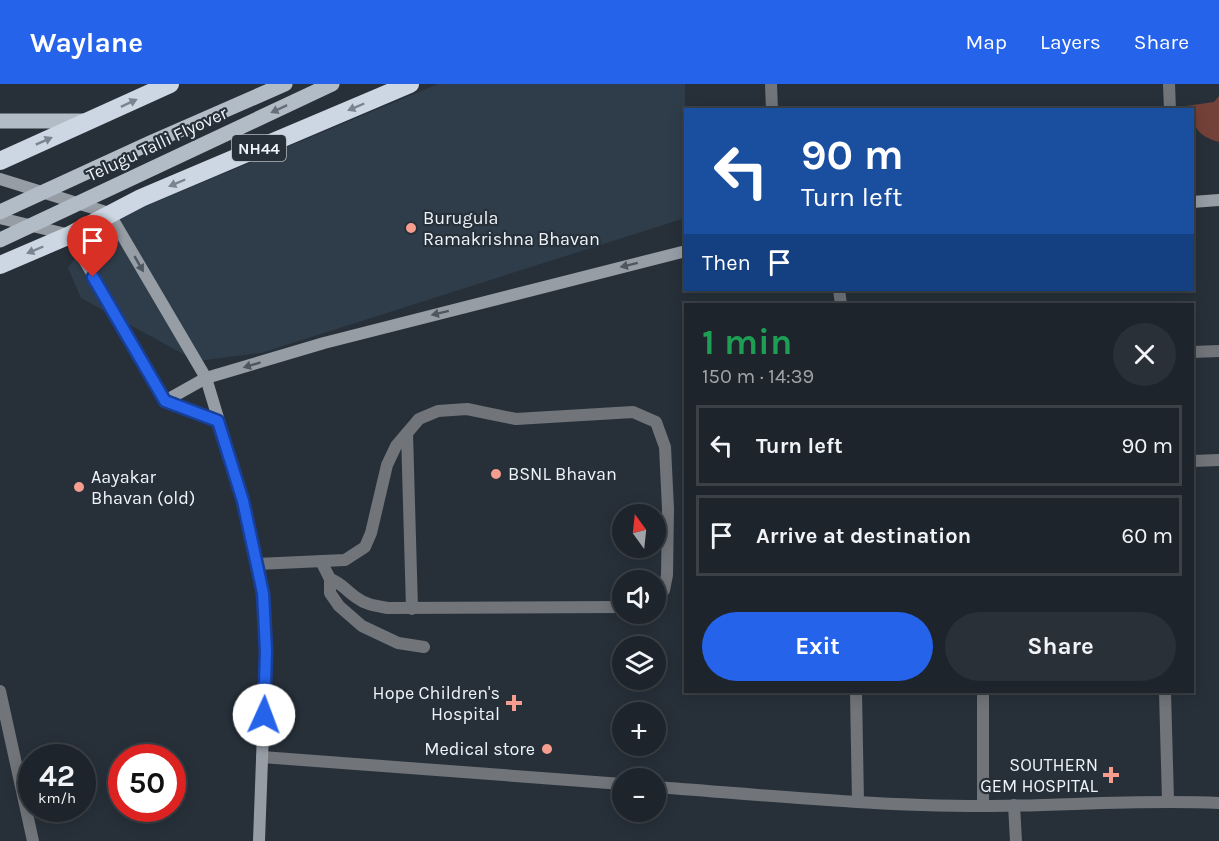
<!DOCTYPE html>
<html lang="en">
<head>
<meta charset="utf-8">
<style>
  body { margin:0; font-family:Karla,sans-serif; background:#2a3037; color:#f1f3f6; height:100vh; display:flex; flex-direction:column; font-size:22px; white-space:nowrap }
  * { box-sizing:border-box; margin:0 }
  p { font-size:20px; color:#a0a4a9 }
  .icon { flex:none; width:33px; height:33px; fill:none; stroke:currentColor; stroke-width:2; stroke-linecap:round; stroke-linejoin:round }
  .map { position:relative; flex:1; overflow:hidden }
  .side { position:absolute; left:684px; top:219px; width:510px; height:390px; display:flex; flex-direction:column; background:#1d242b; border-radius:0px; box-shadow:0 3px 15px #0003,0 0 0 2px #3b4147 }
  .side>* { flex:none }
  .banner { position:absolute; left:684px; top:24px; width:510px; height:183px; border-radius:0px; box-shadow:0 3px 15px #0003,0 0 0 2px #3b4147; background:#1a4fa0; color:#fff; overflow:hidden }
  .needle { width:39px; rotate:345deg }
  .buttons { position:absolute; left:612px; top:420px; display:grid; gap:12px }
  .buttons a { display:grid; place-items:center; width:54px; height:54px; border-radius:50%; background:#1d242b; box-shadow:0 3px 15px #0003,0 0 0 2px #3b4147; font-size:30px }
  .speed { position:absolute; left:18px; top:660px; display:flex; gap:12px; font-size:30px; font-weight:700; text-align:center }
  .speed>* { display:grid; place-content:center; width:78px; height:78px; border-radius:50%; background:#1d242b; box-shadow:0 3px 15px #0003,0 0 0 2px #3b4147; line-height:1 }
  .speed small { font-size:15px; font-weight:400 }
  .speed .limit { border:9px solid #d22; background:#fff; color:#111 }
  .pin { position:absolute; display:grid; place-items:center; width:51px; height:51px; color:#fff; margin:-62px -26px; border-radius:50% 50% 50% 0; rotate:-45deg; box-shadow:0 0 6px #0007 }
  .pin .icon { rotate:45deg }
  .me { position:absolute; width:66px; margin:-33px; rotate:2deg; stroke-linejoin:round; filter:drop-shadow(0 0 4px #0008) }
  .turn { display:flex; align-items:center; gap:21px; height:126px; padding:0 18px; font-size:27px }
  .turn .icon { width:78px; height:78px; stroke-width:2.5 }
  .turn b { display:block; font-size:42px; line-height:51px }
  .then { display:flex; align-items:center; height:57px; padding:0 18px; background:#0003; gap:12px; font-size:22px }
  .round { display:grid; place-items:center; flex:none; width:63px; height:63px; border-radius:32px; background:#2a3037 }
  .overview { display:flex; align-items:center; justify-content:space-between; height:102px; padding:0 18px }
  h1 { font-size:36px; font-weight:700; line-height:45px; color:#1e9e55 }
  .button { display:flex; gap:12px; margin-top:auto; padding:12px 18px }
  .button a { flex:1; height:69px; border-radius:36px; background:#2563eb; color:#fff; font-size:24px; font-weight:700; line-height:69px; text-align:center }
  .button a+a { background:#2a3037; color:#f1f3f6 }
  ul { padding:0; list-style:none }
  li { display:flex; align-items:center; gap:18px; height:81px; margin:0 12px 9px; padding:0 6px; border:3px solid #3b4147; border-radius:0px }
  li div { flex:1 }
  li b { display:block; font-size:22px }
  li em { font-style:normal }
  header { display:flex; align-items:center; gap:36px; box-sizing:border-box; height:84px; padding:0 30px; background:#2563eb; color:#fff }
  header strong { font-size:28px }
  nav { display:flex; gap:33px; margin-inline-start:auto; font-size:21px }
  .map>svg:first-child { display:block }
  .built { fill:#2f3d4a }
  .green { fill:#744138 }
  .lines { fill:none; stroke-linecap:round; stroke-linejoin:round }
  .lane { stroke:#71757a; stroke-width:12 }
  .street { stroke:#71757a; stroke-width:12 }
  .secondary { stroke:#969da5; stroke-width:12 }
  .primary { stroke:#b2bcc6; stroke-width:15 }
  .highway { stroke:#ccd7e3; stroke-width:18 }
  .primary-bridge { stroke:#b2bcc6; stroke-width:15 }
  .oneway { fill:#7a848e }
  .oneway2 { fill:#666f78 }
  .oneway3 { fill:#4e565f }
  .route-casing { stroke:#184099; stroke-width:15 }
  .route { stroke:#2563eb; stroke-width:10 }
  .poi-dot { fill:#f59d8e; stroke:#273039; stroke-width:2 }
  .labels { text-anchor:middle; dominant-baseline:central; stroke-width:4.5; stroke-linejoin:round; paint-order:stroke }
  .shield { fill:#273039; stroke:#b2b8bf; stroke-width:1.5 }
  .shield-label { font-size:16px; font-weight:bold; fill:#edf3f9 }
  .street-label { font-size:18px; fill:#edf3f9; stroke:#273039 }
  .poi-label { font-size:18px; fill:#edf3f9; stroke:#273039; text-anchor:start }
</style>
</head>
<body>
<header>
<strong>Waylane</strong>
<nav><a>Map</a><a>Layers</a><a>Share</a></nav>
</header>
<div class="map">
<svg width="1219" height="757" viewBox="0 0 1219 757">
  <rect width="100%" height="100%" fill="#273039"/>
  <path class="built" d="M 438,0 L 685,0 L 685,134 L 261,269 L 196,277 L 81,214 L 68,184 L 97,144 L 144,123 Z"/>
  <path class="green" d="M 1219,12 L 1219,58 C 1201,53 1192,45 1192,26 L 1187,25 L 1186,22 L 1214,18 Z"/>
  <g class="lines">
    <g class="lane">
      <path d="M 771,0 L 772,26"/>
      <path d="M 1169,0 L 1170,26"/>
      <path d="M 1192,268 L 1219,267"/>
      <path d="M 407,349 L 412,525"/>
      <path d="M 321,477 L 330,495 L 330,509 L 339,522 L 362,542 L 398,559 L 424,563"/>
      <path d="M 257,480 L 345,476 L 365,463 L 371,449 L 387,381 L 396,362 L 419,335 L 438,327 L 467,325 L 516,335 L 633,328 L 656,338 L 665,363 L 668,425 L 667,491 L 664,506 L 656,517"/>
      <path d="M 330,495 C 342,499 346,507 357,514 C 366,521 377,522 388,524 L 622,523"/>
      <path d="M 0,607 L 33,757"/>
    </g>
    <g class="street">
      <path d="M 839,206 L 841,220"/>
      <path d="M 1192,377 L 1219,376"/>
      <path d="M 856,608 L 858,718"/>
      <path d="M 983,608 L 983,722"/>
      <path d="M 1165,608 L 1168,716"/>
      <path d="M 262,673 L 622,700"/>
      <path d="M 656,703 C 764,711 873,722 983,722 C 1062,722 1140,715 1219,719"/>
      <path d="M 1014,721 L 1016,757"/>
    </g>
    <g class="secondary">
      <path d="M 0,95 L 109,129 L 206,294 L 243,417 L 263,509 L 266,567 L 259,757"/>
      <path d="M 1192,118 L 1219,116"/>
      <path d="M 0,134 L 70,151 L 165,317 L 218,337"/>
      <path d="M 165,317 L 206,294 L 324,259 L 686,167"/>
    </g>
    <path class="primary" d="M 0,37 L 84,37"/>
    <g class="highway">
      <path d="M 0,77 L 170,0"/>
      <path d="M 0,181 L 70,151 L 141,114 L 410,0"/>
    </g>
    <g class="primary-bridge">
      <path d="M 0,128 L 150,59 L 285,0"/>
      <path d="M 0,156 L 332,0"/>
    </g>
  </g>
  <defs><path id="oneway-solid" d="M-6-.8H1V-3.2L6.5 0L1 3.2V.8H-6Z" transform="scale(1.5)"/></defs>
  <g class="oneway">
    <use href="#oneway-solid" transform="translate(129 19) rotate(-25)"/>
    <use href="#oneway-solid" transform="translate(356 23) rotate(157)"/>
    <use href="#oneway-solid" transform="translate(44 57) rotate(-24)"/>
    <use href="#oneway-solid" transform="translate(177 99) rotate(157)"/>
    <use href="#oneway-solid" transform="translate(35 166) rotate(157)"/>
  </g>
  <use class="oneway2" href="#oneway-solid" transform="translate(279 25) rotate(155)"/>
  <g class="oneway3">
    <use href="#oneway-solid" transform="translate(139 180) rotate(60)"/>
    <use href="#oneway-solid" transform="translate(629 181) rotate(166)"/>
    <use href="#oneway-solid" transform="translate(440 229) rotate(166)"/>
    <use href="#oneway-solid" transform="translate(252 281) rotate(163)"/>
  </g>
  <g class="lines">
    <defs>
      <path id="route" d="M 93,193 L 165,317 L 218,337 L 243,417 L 263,509 L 266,567 L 264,631"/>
    </defs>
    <use href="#route" class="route-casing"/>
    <use href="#route" class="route"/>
  </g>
  <g class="poi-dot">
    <circle cx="411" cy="144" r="6"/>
    <circle cx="496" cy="390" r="6"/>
    <circle cx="79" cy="403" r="6"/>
    <path d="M511 610h6v6h6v6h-6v6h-6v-6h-6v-6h6z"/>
    <circle cx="547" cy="665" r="6"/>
    <path d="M1108 682h6v6h6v6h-6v6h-6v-6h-6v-6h6z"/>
  </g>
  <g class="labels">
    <rect class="shield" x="232" y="51" width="54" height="26" rx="4.5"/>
    <g class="shield-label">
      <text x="259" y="64">NH44</text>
    </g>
    <g class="street-label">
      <text transform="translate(157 60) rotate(-25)">Telugu Talli Flyover</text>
    </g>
    <g class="poi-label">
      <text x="423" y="134">Burugula<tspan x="423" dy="21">Ramakrishna Bhavan</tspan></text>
      <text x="508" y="390">BSNL Bhavan</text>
      <text x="91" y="393">Aayakar<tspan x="91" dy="21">Bhavan (old)</tspan></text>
      <text x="500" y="609" text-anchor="end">Hope Children's<tspan x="500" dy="21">Hospital</tspan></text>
      <text x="535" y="665" text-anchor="end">Medical store</text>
      <text x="1098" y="681" text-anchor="end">SOUTHERN<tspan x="1098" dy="21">GEM HOSPITAL</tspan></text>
    </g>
  </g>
</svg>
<div class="buttons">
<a><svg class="needle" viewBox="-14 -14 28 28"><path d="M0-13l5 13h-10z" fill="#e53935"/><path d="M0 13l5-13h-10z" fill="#a0a4a9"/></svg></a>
<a><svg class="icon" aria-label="sound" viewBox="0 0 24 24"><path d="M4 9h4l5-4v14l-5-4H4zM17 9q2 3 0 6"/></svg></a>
<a><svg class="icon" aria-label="layers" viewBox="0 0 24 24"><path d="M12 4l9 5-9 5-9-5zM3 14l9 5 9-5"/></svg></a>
<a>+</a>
<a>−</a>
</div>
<div class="speed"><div>42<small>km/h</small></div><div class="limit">50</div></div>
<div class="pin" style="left:93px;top:193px;background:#d93025"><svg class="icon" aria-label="arrive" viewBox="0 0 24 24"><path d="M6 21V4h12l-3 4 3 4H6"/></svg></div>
<svg class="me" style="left:264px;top:631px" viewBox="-20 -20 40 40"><circle r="19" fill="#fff"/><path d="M0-13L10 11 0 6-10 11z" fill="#2563eb"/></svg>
<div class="banner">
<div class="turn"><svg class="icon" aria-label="left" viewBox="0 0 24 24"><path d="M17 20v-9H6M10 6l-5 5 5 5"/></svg><div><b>90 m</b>Turn left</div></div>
<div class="then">Then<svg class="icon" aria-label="arrive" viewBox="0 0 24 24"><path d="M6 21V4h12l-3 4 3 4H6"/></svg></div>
</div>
<section class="side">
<div class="overview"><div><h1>1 min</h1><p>150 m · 14:39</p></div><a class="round"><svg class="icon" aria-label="close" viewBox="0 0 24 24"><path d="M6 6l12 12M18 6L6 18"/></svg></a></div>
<ul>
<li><svg class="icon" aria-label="left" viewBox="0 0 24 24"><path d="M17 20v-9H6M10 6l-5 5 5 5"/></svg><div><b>Turn left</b></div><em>90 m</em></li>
<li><svg class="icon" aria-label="arrive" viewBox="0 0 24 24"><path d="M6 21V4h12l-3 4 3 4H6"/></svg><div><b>Arrive at destination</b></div><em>60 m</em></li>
</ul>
<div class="button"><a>Exit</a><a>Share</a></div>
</section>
</div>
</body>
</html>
